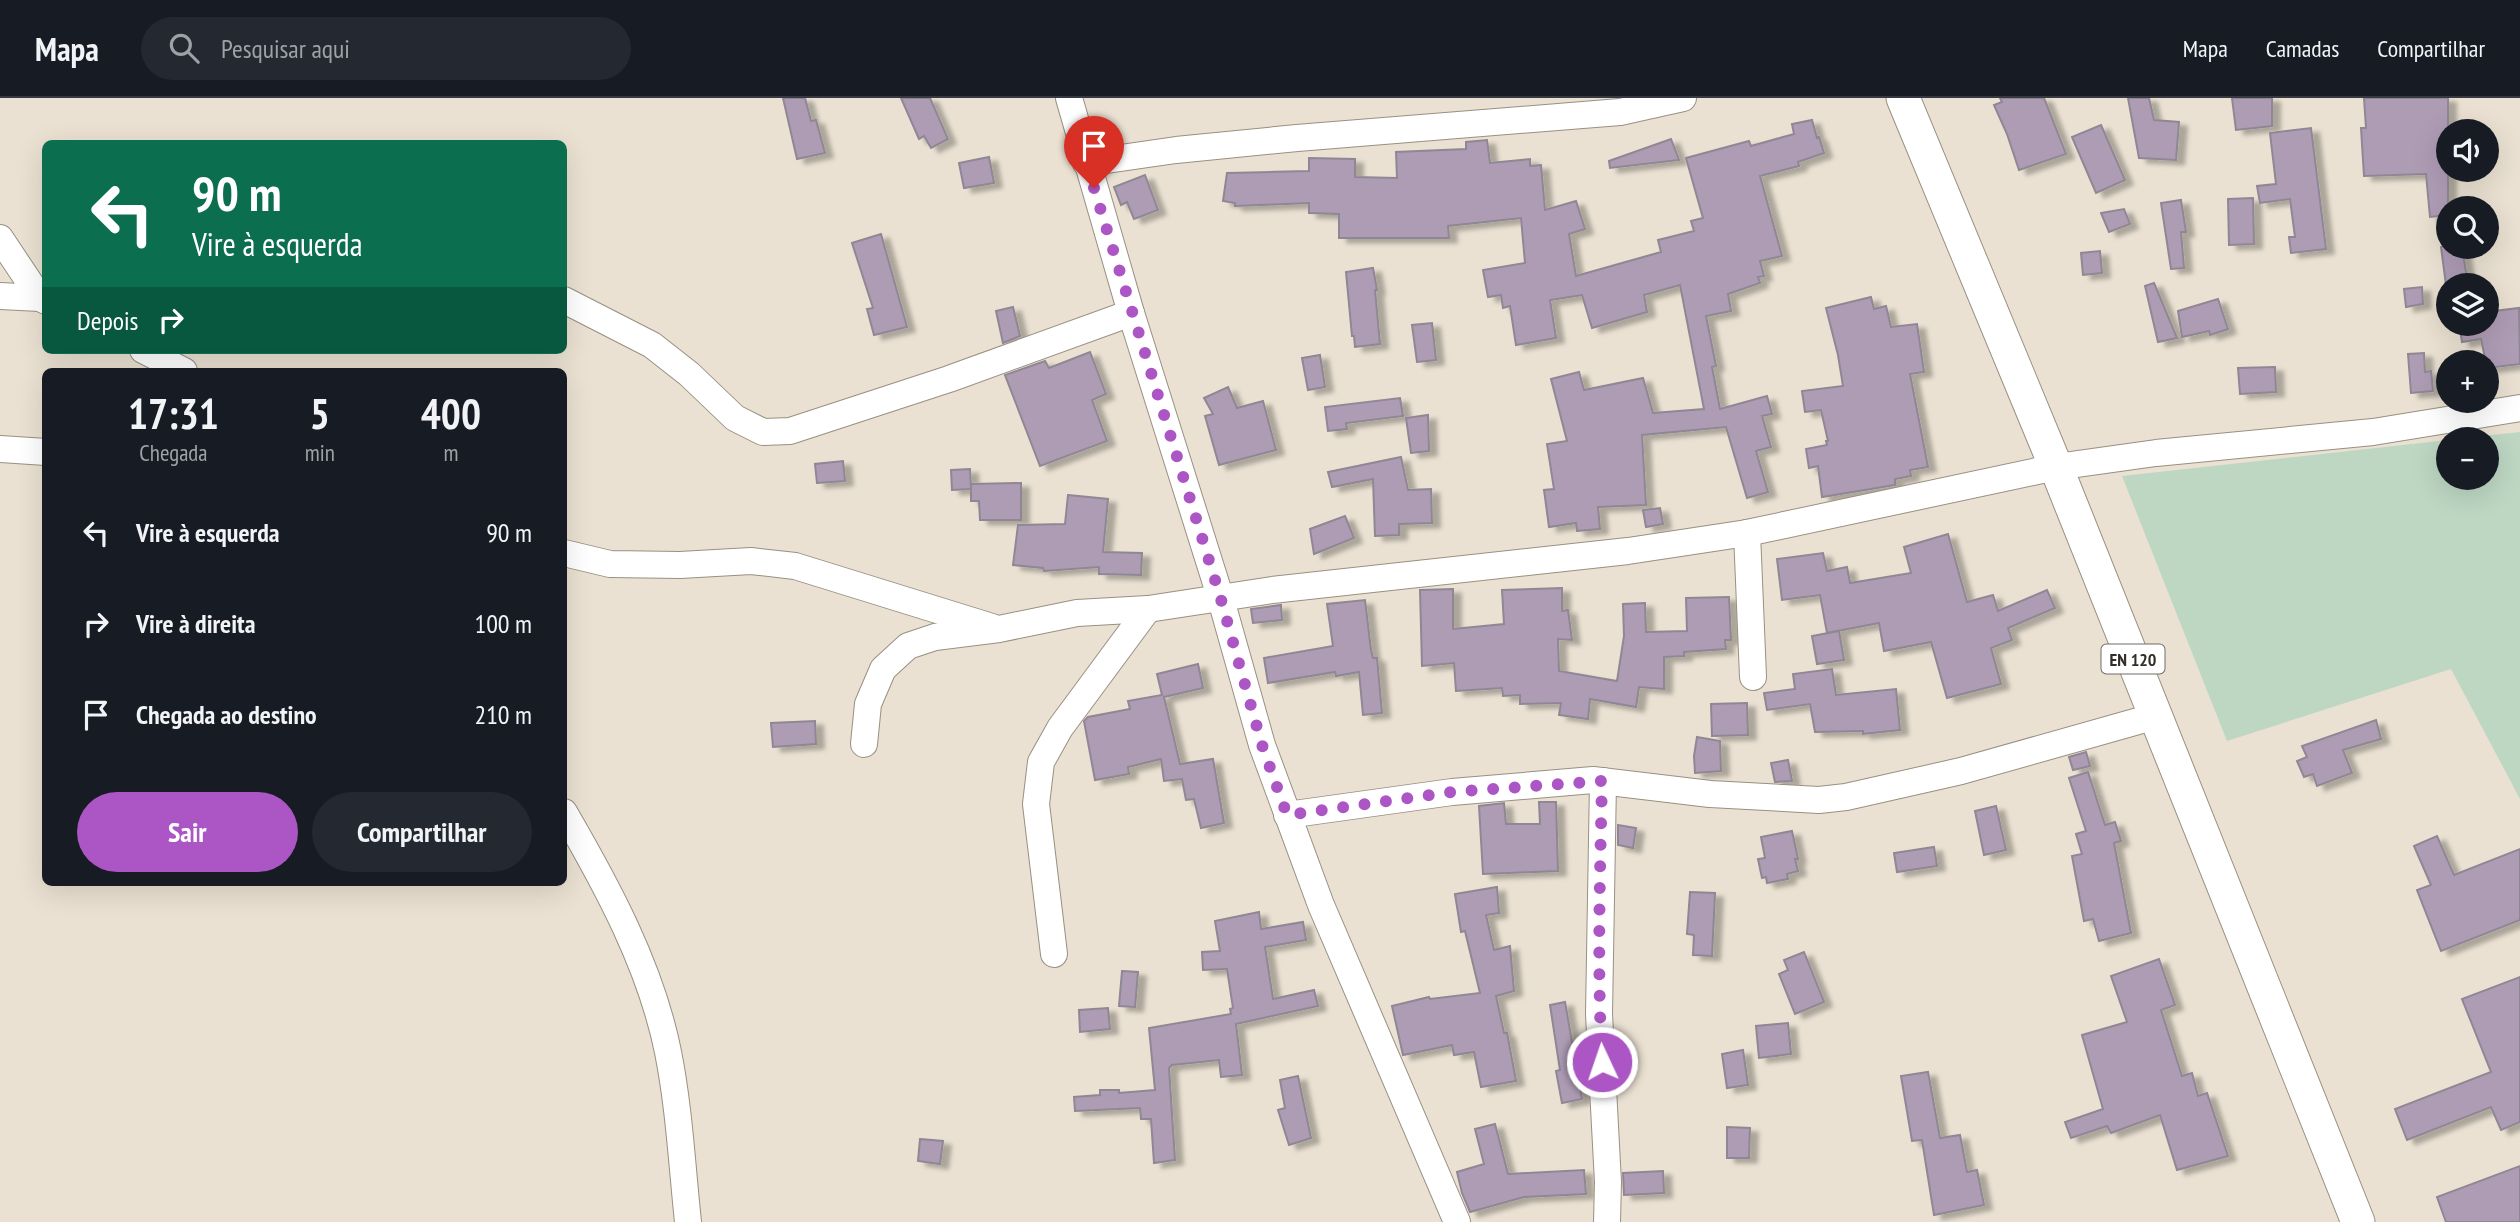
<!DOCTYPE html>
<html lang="pt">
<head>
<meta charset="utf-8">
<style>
  body { margin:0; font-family:"PT Sans Narrow",sans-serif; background:#242831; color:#f1f3f6; height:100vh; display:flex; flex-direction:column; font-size:26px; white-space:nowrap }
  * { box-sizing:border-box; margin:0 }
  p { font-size:23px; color:#9ea1a6 }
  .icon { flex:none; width:38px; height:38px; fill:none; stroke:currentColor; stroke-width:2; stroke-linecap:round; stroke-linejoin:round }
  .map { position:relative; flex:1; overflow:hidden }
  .panel { position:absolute; left:42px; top:270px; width:525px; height:518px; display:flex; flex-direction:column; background:#171b24; border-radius:10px; box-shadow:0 7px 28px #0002 }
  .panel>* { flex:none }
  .banner { position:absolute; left:42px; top:42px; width:525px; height:214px; border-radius:10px; box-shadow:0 7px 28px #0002; background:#0b6e4f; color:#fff; overflow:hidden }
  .tools { position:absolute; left:2436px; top:21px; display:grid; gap:14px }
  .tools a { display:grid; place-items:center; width:63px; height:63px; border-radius:50%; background:#171b24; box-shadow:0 7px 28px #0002; font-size:35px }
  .pin { position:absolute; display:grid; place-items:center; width:60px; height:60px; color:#fff; margin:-72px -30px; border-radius:50% 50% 50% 0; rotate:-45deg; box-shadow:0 0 7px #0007 }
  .pin .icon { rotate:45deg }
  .me { position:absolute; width:77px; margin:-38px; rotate:357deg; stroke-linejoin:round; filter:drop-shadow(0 0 5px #0008) }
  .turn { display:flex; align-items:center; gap:24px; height:147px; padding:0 35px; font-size:32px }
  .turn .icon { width:91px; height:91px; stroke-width:2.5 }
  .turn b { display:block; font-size:49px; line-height:60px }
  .then { display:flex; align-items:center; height:66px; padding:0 35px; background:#0003; gap:14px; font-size:26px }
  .eta { display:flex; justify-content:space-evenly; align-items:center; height:119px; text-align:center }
  .eta b { font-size:42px; font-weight:700; line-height:49px }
  .primary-button { display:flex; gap:14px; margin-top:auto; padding:14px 35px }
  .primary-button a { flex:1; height:80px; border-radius:42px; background:#ab56c4; color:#fff; font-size:28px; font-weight:700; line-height:80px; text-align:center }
  .primary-button a+a { background:#242831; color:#f1f3f6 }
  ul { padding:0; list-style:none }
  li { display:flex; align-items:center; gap:21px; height:91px; padding:0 35px }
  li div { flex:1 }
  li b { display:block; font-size:26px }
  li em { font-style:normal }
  header { display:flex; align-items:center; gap:42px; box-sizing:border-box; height:98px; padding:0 35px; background:#171b24; border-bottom:2px solid #363941 }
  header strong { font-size:33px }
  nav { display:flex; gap:38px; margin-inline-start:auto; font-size:24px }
  .search { width:490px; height:63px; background:#242831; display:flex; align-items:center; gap:18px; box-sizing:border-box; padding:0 24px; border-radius:38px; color:#9ea1a6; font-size:26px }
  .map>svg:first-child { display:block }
  .green { fill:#bdd7c3 }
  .building { fill:#ae9cb5; stroke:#908794; stroke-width:2; filter:url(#shadow) }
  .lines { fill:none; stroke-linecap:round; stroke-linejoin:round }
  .minor-casing { stroke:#989082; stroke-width:28 }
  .major-casing { stroke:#989082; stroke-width:35 }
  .minor { stroke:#fff; stroke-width:26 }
  .major { stroke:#fff; stroke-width:33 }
  .route { stroke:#ab56c4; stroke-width:12; stroke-dasharray:0 21.6 }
  .labels { text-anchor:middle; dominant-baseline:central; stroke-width:6; stroke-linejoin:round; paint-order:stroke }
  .shield { fill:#fff; stroke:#6f6c68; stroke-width:2 }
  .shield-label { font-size:18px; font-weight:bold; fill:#312d28 }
</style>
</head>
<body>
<header>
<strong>Mapa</strong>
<div class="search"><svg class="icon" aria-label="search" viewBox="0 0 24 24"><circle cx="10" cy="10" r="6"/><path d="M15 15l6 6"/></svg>Pesquisar aqui</div>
<nav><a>Mapa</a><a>Camadas</a><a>Compartilhar</a></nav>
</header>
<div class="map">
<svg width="2520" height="1124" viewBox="0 0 2520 1124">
  <defs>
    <filter id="shadow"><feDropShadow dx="8" dy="4.5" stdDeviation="2" flood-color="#0004"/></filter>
  </defs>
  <rect width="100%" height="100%" fill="#eae1d2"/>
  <path class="green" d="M 2520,334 L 2520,701 L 2451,571 L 2227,643 L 2122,378 L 2448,342 L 2448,380 L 2487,380 L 2487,341 L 2454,341 Z"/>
  <g class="building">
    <path d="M 783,0 L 805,0 L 811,23 L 816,22 L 825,55 L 797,61 Z"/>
    <path d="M 901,0 L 930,0 L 948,41 L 931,50 L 924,38 L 919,41 Z"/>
    <path d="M 2000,0 L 2044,0 L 2066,56 L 2019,72 L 2007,36 L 1994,7 L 2002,4 Z"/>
    <path d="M 2128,0 L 2149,0 L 2154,22 L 2179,24 L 2176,62 L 2139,60 Z"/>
    <path d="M 2232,0 L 2272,0 L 2272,28 L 2236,32 Z"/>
    <path d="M 2364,0 L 2448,0 L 2448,117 L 2430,119 L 2426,76 L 2364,78 L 2361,30 L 2366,30 Z"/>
    <path d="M 1812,22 L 1817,40 L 1819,39 L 1824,55 L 1798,64 L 1799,68 L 1760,78 L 1782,158 L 1760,163 L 1764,178 L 1758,179 L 1760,185 L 1728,196 L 1731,213 L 1706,218 L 1716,268 L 1712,269 L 1720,311 L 1767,298 L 1772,316 L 1762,318 L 1771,349 L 1756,353 L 1768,394 L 1747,400 L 1726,329 L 1642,337 L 1646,407 L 1598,409 L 1600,431 L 1577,433 L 1576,425 L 1549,429 L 1544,392 L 1554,391 L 1547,346 L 1567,343 L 1551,281 L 1579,274 L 1584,292 L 1643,280 L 1653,315 L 1704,311 L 1680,187 L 1644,197 L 1647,214 L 1592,230 L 1582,197 L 1550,202 L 1556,240 L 1516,247 L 1510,208 L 1503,210 L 1501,197 L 1488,199 L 1483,172 L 1525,165 L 1521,120 L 1448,128 L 1449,140 L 1339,140 L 1339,116 L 1309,115 L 1309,105 L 1235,108 L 1235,105 L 1223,103 L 1227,75 L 1309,73 L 1309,60 L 1355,61 L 1355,79 L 1397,80 L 1396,54 L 1466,51 L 1466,44 L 1487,42 L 1490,65 L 1530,61 L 1530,68 L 1541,67 L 1545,112 L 1576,103 L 1585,131 L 1569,136 L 1576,178 L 1661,154 L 1658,142 L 1694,133 L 1691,123 L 1703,120 L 1686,60 L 1749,43 L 1751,48 L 1794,36 L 1792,26 Z"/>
    <path d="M 2101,27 L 2125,82 L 2096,95 L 2072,39 Z"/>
    <path d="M 2311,30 L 2326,151 L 2291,155 L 2289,139 L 2295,139 L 2290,101 L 2260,105 L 2257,88 L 2276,86 L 2270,35 Z"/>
    <path d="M 1671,41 L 1679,62 L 1610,70 L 1609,63 Z"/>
    <path d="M 989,59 L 994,85 L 964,90 L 959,65 Z"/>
    <path d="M 1145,77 L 1158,112 L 1134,121 L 1127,104 L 1121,107 L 1114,89 Z"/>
    <path d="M 2253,100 L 2254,146 L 2229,147 L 2228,101 Z"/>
    <path d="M 2181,102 L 2186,134 L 2181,134 L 2184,170 L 2171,171 L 2161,105 Z"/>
    <path d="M 2124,111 L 2130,126 L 2109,134 L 2101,115 Z"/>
    <path d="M 881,136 L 907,229 L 874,237 L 867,211 L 873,210 L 852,145 Z"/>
    <path d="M 2441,149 L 2462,149 L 2468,187 L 2446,187 Z"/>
    <path d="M 2100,153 L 2102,175 L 2083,177 L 2081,155 Z"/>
    <path d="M 1373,170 L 1377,192 L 1375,192 L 1380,246 L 1355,249 L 1354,238 L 1352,238 L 1346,174 Z"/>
    <path d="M 2154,185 L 2177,240 L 2158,244 L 2145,188 Z"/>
    <path d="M 2422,189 L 2423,206 L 2406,209 L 2404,191 Z"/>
    <path d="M 1871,199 L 1874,211 L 1886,208 L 1891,229 L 1917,226 L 1924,274 L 1910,276 L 1928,369 L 1910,372 L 1911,378 L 1895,381 L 1895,387 L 1822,399 L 1818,368 L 1809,370 L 1806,351 L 1827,347 L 1826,343 L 1828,343 L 1821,312 L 1805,314 L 1802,293 L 1843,288 L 1838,257 L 1826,210 Z"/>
    <path d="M 2218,201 L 2228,231 L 2210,237 L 2209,233 L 2182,239 L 2178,213 Z"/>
    <path d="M 1013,209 L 1020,238 L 1003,245 L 996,213 Z"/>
    <path d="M 2519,210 L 2520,266 L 2487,270 L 2481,241 L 2462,244 L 2459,226 L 2487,226 L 2487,214 Z"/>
    <path d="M 1432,225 L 1436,262 L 1417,264 L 1412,227 Z"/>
    <path d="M 1090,254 L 1106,296 L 1092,302 L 1107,343 L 1040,368 L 1005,277 L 1045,263 L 1049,270 Z"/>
    <path d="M 2424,255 L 2425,274 L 2431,273 L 2433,293 L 2411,295 L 2408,256 Z"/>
    <path d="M 1320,257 L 1325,289 L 1308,292 L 1302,260 Z"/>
    <path d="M 2275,269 L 2276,294 L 2240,296 L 2238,270 Z"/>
    <path d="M 1228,289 L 1237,310 L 1263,303 L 1276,352 L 1219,367 L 1205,318 L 1213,316 L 1204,300 Z"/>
    <path d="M 1400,300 L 1403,318 L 1346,325 L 1347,331 L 1328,333 L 1325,309 Z"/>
    <path d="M 1428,317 L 1429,353 L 1411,355 L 1406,320 Z"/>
    <path d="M 1401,359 L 1408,392 L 1431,391 L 1432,425 L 1399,426 L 1399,437 L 1375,438 L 1373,381 L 1332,389 L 1328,374 Z"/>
    <path d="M 843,363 L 845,383 L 817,385 L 815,366 Z"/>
    <path d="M 970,371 L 971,391 L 952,392 L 951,372 Z"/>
    <path d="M 1021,385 L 1021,422 L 980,422 L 979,403 L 971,403 L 971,386 Z"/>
    <path d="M 1068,397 L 1108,401 L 1103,454 L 1142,455 L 1141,477 L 1099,476 L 1099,469 L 1044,473 L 1043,470 L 1013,467 L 1018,427 L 1065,426 Z"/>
    <path d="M 1660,410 L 1663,426 L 1646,429 L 1643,412 Z"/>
    <path d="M 1345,418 L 1354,440 L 1314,456 L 1310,431 Z"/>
    <path d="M 1948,436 L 1967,504 L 1993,497 L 1998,513 L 2047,492 L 2055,510 L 2008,530 L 2012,542 L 1991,550 L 2001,586 L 1947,600 L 1931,544 L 1884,553 L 1879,525 L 1827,535 L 1820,497 L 1782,502 L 1777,461 L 1823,455 L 1827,473 L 1847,469 L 1850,485 L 1911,475 L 1904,449 Z"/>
    <path d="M 1562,490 L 1562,513 L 1568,512 L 1572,542 L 1558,541 L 1559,573 L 1617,583 L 1624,538 L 1623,506 L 1645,505 L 1646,534 L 1687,533 L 1686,500 L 1729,499 L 1731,542 L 1725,542 L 1726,551 L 1684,554 L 1684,558 L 1664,559 L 1664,591 L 1639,589 L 1636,609 L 1590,601 L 1588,621 L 1559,617 L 1561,605 L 1520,606 L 1520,597 L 1503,598 L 1502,590 L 1456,593 L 1454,565 L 1422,568 L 1420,492 L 1453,491 L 1453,531 L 1504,526 L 1502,492 Z"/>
    <path d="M 1365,502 L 1371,552 L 1373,560 L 1377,560 L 1382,615 L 1363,617 L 1359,574 L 1336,578 L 1335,574 L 1268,585 L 1264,560 L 1333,548 L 1327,506 Z"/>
    <path d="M 1281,507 L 1282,522 L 1253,525 L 1251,511 Z"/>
    <path d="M 1839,533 L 1844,562 L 1817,566 L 1812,538 Z"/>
    <path d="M 1198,566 L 1203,590 L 1164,599 L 1180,666 L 1213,661 L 1224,725 L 1201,730 L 1194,701 L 1186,702 L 1182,681 L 1164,683 L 1161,661 L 1128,669 L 1129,676 L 1095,682 L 1084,623 L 1088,619 L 1130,611 L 1128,603 L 1162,597 L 1157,576 Z"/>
    <path d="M 1832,571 L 1836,597 L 1896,591 L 1900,632 L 1863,636 L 1863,633 L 1815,634 L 1810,606 L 1767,612 L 1764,595 L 1795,591 L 1793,576 Z"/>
    <path d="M 1747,605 L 1748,637 L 1712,638 L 1711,606 Z"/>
    <path d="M 2376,622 L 2381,641 L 2343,652 L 2352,675 L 2317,688 L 2313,676 L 2304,679 L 2297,663 L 2307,659 L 2302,648 Z"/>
    <path d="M 815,623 L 816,646 L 773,649 L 771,625 Z"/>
    <path d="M 1697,639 L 1720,643 L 1721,673 L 1695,675 L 1694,658 Z"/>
    <path d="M 2086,654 L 2090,668 L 2073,672 L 2069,659 Z"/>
    <path d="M 1788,662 L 1792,683 L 1775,684 L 1771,665 Z"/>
    <path d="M 2088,674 L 2105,727 L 2115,724 L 2121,743 L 2114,745 L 2131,835 L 2099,843 L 2093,821 L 2084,823 L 2072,758 L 2082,756 L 2076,736 L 2086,733 L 2069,680 Z"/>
    <path d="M 1539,704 L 1556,704 L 1558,773 L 1483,776 L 1479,708 L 1504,705 L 1506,726 L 1540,726 Z"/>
    <path d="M 1996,708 L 2006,752 L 1984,757 L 1975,713 Z"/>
    <path d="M 1618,727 L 1636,730 L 1633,750 L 1618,747 Z"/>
    <path d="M 1792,733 L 1798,761 L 1795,761 L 1798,773 L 1787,776 L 1788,781 L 1767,785 L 1766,779 L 1762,780 L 1758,761 L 1765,760 L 1761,739 Z"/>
    <path d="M 2437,738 L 2454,777 L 2520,751 L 2520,822 L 2441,853 L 2417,792 L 2431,787 L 2414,748 Z"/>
    <path d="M 1934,749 L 1937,768 L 1897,774 L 1894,755 Z"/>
    <path d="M 1497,789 L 1499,815 L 1486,817 L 1494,852 L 1510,848 L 1514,893 L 1496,898 L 1504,935 L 1507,935 L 1516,983 L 1481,989 L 1474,954 L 1454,957 L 1452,947 L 1403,957 L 1392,908 L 1429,899 L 1430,901 L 1480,895 L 1465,833 L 1461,834 L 1455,796 Z"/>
    <path d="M 1690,794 L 1715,795 L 1712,858 L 1693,857 L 1694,837 L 1687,836 Z"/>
    <path d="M 1259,814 L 1261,831 L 1303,824 L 1306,842 L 1265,849 L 1273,901 L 1314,892 L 1318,908 L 1236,926 L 1242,977 L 1221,979 L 1219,962 L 1172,967 L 1169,970 L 1175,1062 L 1154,1065 L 1151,1021 L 1141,1021 L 1140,1010 L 1075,1013 L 1074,999 L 1100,997 L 1100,992 L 1119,992 L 1119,995 L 1155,992 L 1149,930 L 1231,916 L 1230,911 L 1233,910 L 1227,871 L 1203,872 L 1202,854 L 1220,853 L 1215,823 Z"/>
    <path d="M 1804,854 L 1824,904 L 1795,916 L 1779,876 L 1788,872 L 1784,862 Z"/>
    <path d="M 2159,861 L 2175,907 L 2161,912 L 2182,978 L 2192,975 L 2198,998 L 2207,995 L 2228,1058 L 2177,1072 L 2160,1017 L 2111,1035 L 2107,1028 L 2071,1040 L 2065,1024 L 2103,1011 L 2082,937 L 2127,924 L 2111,878 Z"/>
    <path d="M 1122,873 L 1138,874 L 1135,909 L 1119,908 Z"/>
    <path d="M 2520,879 L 2520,1024 L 2501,1032 L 2491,1009 L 2407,1042 L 2395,1011 L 2491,974 L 2462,901 Z"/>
    <path d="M 1565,904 L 1582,1001 L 1562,1005 L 1556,973 L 1560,972 L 1550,907 Z"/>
    <path d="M 1108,910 L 1110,931 L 1080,934 L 1079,912 Z"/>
    <path d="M 1788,925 L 1791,956 L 1759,960 L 1756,928 Z"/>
    <path d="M 1743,952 L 1748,987 L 1727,990 L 1722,956 Z"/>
    <path d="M 1928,974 L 1940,1040 L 1960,1037 L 1967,1074 L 1977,1072 L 1984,1107 L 1934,1117 L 1922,1042 L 1912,1043 L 1901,978 Z"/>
    <path d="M 1298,978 L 1311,1040 L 1289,1047 L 1278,1012 L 1285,1010 L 1280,982 Z"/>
    <path d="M 1495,1026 L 1508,1076 L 1584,1072 L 1586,1096 L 1524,1099 L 1470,1114 L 1462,1095 L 1457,1074 L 1484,1066 L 1475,1031 Z"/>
    <path d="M 1727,1029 L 1750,1030 L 1749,1060 L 1727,1060 Z"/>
    <path d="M 920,1041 L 943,1043 L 940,1066 L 918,1063 Z"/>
    <path d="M 2520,1068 L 2520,1124 L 2446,1124 L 2437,1099 Z"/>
    <path d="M 1663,1073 L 1664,1095 L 1624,1097 L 1623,1075 Z"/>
  </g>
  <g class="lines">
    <defs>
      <g id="minor">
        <path d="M 1069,0 L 1131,215 L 1220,498 L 1262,647 L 1321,807 L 1457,1124"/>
        <path d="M 1086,65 L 1176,52 L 1297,40 L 1620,14 L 1683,0"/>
        <path d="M 0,140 L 40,200"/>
        <path d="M 0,198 L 40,200 L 46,203"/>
        <path d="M 564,202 L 652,247 L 689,276 L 735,320 L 763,334 L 790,333 L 949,281 L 1131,215"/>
        <path d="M 143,252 L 184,273"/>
        <path d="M 0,351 L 46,354"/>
        <path d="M 1747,435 L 1753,579"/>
        <path d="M 564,455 L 610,466 L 680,467 L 751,463 L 795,468 L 992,529"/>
        <path d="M 864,646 L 868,606 L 883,571 L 908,548 L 935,539 L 999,531 L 1077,515 L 1148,511 L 1272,492 L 1628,453 L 1747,435 L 2056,369 L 2156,355 L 2373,334 L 2520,310"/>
        <path d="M 1603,683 L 1599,916 L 1608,1084 L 1607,1124"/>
        <path d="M 564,714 C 607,788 651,869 668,954 C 679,1009 682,1067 688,1124"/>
        <path d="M 1287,717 L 1452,694 L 1593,682 L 1710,696 L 1819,702 L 1846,699 L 1961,673 L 2156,618"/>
        <path d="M 1054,856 L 1036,706 L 1041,664 L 1060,630 L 1148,511"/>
      </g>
      <path id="major" d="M 1903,0 L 2056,369 L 2358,1124"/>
    </defs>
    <use href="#minor" class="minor-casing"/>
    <use href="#major" class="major-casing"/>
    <use href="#minor" class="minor"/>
    <use href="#major" class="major"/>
  </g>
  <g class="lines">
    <path class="route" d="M 1094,90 L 1220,498 L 1262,647 L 1287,717 L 1452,694 L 1602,683 C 1600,777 1597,870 1602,964"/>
  </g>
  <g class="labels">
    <rect class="shield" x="2101.5" y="546.5" width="63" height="29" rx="5"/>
    <g class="shield-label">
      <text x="2133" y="561">EN 120</text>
    </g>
  </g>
</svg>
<div class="tools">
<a><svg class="icon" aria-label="sound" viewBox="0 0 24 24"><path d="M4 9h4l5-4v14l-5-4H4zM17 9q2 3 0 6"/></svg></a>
<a><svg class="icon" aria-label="search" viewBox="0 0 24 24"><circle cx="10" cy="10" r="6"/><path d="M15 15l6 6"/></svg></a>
<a><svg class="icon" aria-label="layers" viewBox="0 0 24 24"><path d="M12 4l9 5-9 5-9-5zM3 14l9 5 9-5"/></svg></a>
<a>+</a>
<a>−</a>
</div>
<div class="pin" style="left:1094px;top:90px;background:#d93025"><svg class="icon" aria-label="arrive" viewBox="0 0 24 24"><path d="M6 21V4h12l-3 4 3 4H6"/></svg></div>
<svg class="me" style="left:1602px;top:964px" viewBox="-20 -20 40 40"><circle r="17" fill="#ab56c4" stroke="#fff" stroke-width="3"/><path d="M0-11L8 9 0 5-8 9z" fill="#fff"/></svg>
<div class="banner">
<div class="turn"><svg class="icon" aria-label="left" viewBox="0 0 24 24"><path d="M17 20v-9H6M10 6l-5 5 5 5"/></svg><div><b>90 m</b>Vire à esquerda</div></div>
<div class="then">Depois<svg class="icon" aria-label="right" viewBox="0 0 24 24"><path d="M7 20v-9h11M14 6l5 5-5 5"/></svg></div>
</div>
<section class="panel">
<div class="eta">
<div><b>17:31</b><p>Chegada</p></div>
<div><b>5</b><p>min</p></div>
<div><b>400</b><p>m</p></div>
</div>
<ul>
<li><svg class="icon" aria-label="left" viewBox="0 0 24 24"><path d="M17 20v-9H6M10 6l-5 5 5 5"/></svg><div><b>Vire à esquerda</b></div><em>90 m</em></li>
<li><svg class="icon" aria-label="right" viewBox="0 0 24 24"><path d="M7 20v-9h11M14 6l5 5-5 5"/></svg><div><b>Vire à direita</b></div><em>100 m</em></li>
<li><svg class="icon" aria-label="arrive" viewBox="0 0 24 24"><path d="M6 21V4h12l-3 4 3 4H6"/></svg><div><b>Chegada ao destino</b></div><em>210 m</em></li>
</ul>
<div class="primary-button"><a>Sair</a><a>Compartilhar</a></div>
</section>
</div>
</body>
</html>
